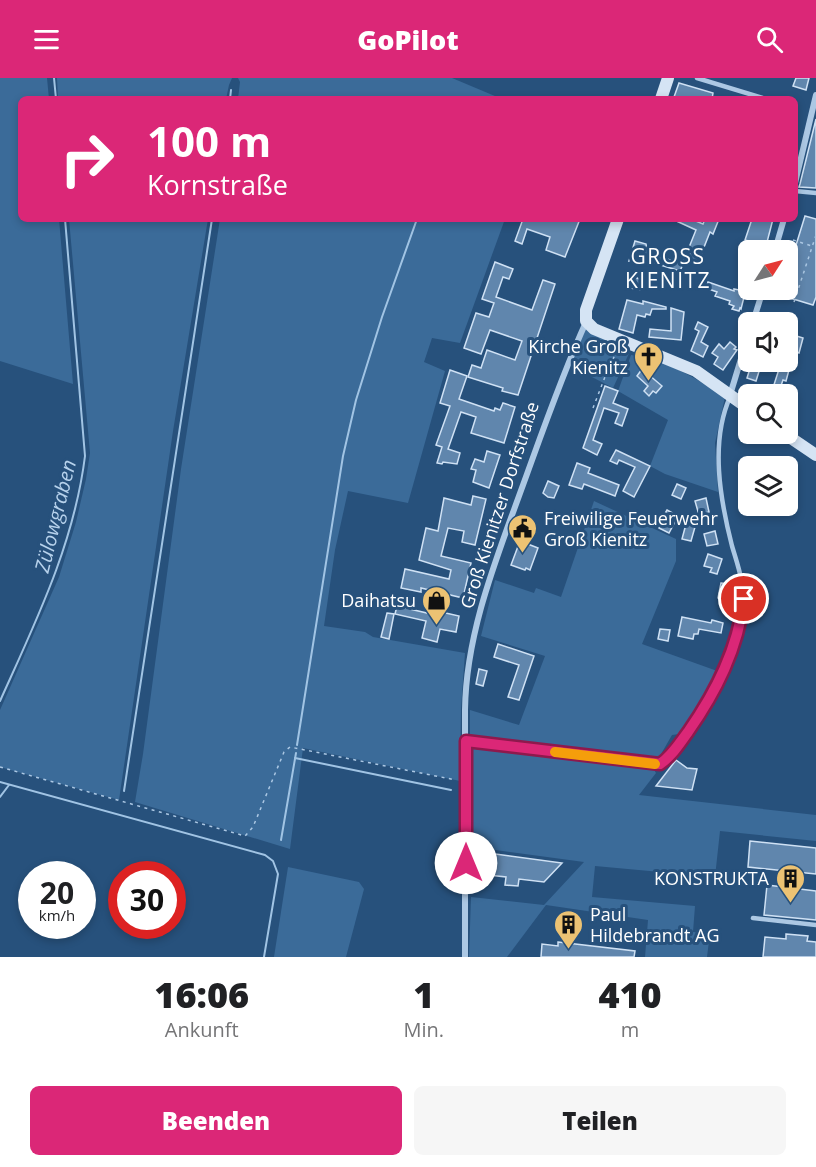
<!DOCTYPE html>
<html lang="de">
<head>
<meta charset="utf-8">
<style>
  body { margin:0; font-family:"Open Sans",sans-serif; background:#f6f6f6; color:#202124; height:100vh; display:flex; flex-direction:column; font-size:22px; white-space:nowrap }
  * { box-sizing:border-box; margin:0 }
  p { font-size:20px; color:#757577 }
  .icon { flex:none; width:33px; height:33px; fill:none; stroke:currentColor; stroke-width:2; stroke-linecap:round; stroke-linejoin:round }
  .map { position:relative; height:879px; overflow:hidden }
  .panel { display:flex; flex-direction:column; background:#fff; flex:1 }
  .panel>* { flex:none }
  .banner { position:absolute; left:18px; top:18px; width:780px; height:126px; border-radius:9px; box-shadow:0 3px 9px #0003; background:#db2777; color:#fff; overflow:hidden }
  .needle { width:39px; rotate:54deg }
  .controls { position:absolute; left:738px; top:162px; display:grid; gap:12px }
  .controls a { display:grid; place-items:center; width:60px; height:60px; border-radius:9px; background:#fff; box-shadow:0 3px 9px #0003; font-size:30px }
  .speed { position:absolute; left:18px; top:783px; display:flex; gap:12px; font-size:30px; font-weight:700; text-align:center }
  .speed>* { display:grid; place-content:center; width:78px; height:78px; border-radius:50%; background:#fff; box-shadow:0 3px 9px #0003; line-height:1 }
  .speed small { font-size:15px; font-weight:400 }
  .speed .limit { border:9px solid #d22; background:#fff; color:#111 }
  .pin { position:absolute; display:grid; place-items:center; width:51px; height:51px; color:#fff; margin:-26px; border:3px solid #fff; border-radius:50%; box-shadow:0 2px 6px #0007 }
  .me { position:absolute; width:66px; margin:-33px; rotate:0deg; stroke-linejoin:round; filter:drop-shadow(0 0 4px #0008) }
  .turn { display:flex; align-items:center; gap:21px; height:126px; padding:0 30px; font-size:27px }
  .turn .icon { width:78px; height:78px; stroke-width:2.5 }
  .turn b { display:block; font-size:42px; line-height:51px }
  .eta { display:flex; justify-content:space-evenly; align-items:center; height:102px; text-align:center }
  .eta b { font-size:36px; font-weight:800; line-height:42px }
  .primary-button { display:flex; gap:12px; margin-top:auto; padding:12px 30px }
  .primary-button a { flex:1; height:69px; border-radius:9px; background:#db2777; color:#fff; font-size:24px; font-weight:800; line-height:69px; text-align:center }
  .primary-button a+a { background:#f6f6f6; color:#202124 }
  header { display:flex; justify-content:space-between; align-items:center; height:78px; padding:0 30px; background:#db2777; color:#fff; font-size:27px; font-weight:800 }
  .map>svg:first-child { display:block }
  .green { fill:#3b6b99 }
  .lines { fill:none; stroke-linecap:round; stroke-linejoin:round }
  .stream { stroke:#a1c4e4; stroke-width:2 }
  .building { fill:#6086ad; stroke:#cfe1f4; stroke-width:1.5 }
  .path { stroke:#acc8e4; stroke-width:1.5; stroke-dasharray:3 4.5; stroke-linecap:butt }
  .lane { stroke:#acc8e4; stroke-width:4.5 }
  .street { stroke:#acc8e4; stroke-width:6 }
  .secondary { stroke:#d5e4f4; stroke-width:12 }
  .route-casing { stroke:#8e194d; stroke-width:15 }
  .route { stroke:#db2777; stroke-width:10 }
  .slow { stroke:#f59e0b; stroke-width:10 }
  .labels { text-anchor:middle; dominant-baseline:central; stroke-width:6; stroke-linejoin:round; paint-order:stroke }
  .poi-label { font-size:18px; fill:#fff; stroke:#27517c; text-anchor:end }
  .street-label { font-size:18px; fill:#fff; stroke:#27517c }
  .water-label { font-size:20px; font-style:italic; fill:#b7d2ec; stroke:#27517c }
  .quarter-label { font-size:21px; letter-spacing:1.5px; fill:#fff; stroke:#27517c }
</style>
</head>
<body>
<header><svg class="icon" aria-label="menu" viewBox="0 0 24 24"><path d="M4 6h16M4 12h16M4 18h16"/></svg>GoPilot<svg class="icon" aria-label="search" viewBox="0 0 24 24"><circle cx="10" cy="10" r="6"/><path d="M15 15l6 6"/></svg></header>
<div class="map">
<svg width="816" height="879" viewBox="0 0 816 879">
  <rect width="100%" height="100%" fill="#27517c"/>
  <g class="green">
    <path d="M 0,0 L 47,0 L 49,21 L 21,21 L 21,141 L 59,141 L 73,306 L 0,283 Z"/>
    <path d="M 57,0 L 232,0 L 229,7 L 226,21 L 58,21 Z"/>
    <path d="M 238,0 L 452,0 L 502,21 L 238,21 L 240,4 Z"/>
    <path d="M 69,141 L 208,141 L 173,353 L 119,722 L 0,689 L 0,632 L 59,499 L 76,444 L 86,401 L 90,375 Z"/>
    <path d="M 220,141 L 505,141 L 460,265 L 432,260 L 424,284 L 445,293 L 408,425 L 348,413 L 335,472 L 324,548 L 365,554 L 373,559 L 465,575 L 461,631 L 460,703 L 303,670 L 290,771 L 135,724 L 143,676 L 181,391 Z"/>
    <path d="M 585,246 L 632,269 L 613,310 L 567,286 Z"/>
    <path d="M 631,277 C 665,281 697,301 725,319 L 715,365 L 718,414 L 665,396 L 650,388 L 668,342 L 618,313 Z"/>
    <path d="M 594,423 L 676,461 L 676,483 L 642,566 L 720,594 L 700,631 L 679,656 L 672,657 L 653,690 L 656,695 L 639,717 L 816,737 L 816,763 L 720,753 L 715,799 L 595,788 L 592,819 L 695,828 L 693,854 L 710,855 L 707,879 L 645,879 L 648,842 L 546,827 L 507,879 L 469,879 L 471,819 L 544,827 L 584,784 L 466,768 L 466,727 L 470,731 L 470,632 L 519,647 L 545,578 L 481,558 L 495,502 L 534,515 L 536,510 L 561,519 Z"/>
    <path d="M 288,789 L 359,804 L 364,811 L 346,879 L 274,879 Z"/>
  </g>
  <g class="lines">
    <g class="stream">
      <path d="M 54,0 L 56,21"/>
      <path d="M 230,21 L 231,12"/>
      <path d="M 0,623 C 36,543 74,466 85,378 L 65,141"/>
      <path d="M 297,667 L 343,378 L 356,322 L 382,239 L 417,141"/>
      <path d="M 295,680 L 451,712"/>
      <path d="M 0,704 L 265,777 L 273,783 L 278,796 L 264,879"/>
      <path d="M 124,713 L 212,141"/>
      <path d="M 0,719 L 9,707"/>
      <path d="M 281,762 L 296,675"/>
    </g>
  </g>
  <g class="building">
    <path d="M 796,0 L 809,0 L 806,12 L 793,8 Z"/>
    <path d="M 679,5 L 713,15 L 712,21 L 680,21 L 674,19 Z"/>
    <path d="M 816,41 L 816,110 L 799,109 L 800,106 Z"/>
    <path d="M 805,138 L 816,141 L 816,219 L 813,227 L 780,217 L 782,212 L 788,212 L 788,193 Z"/>
    <path d="M 523,141 L 580,141 L 565,179 L 546,172 L 550,159 L 527,151 L 522,166 L 515,163 Z"/>
    <path d="M 672,141 L 691,141 L 703,146 L 705,141 L 719,141 L 713,156 L 710,154 L 697,187 L 684,182 L 696,152 Z"/>
    <path d="M 752,141 L 773,141 L 766,168 L 745,162 Z"/>
    <path d="M 635,163 L 646,166 L 647,172 L 651,173 L 649,179 L 643,183 L 636,181 L 629,183 Z"/>
    <path d="M 657,178 L 683,186 L 680,193 L 654,185 Z"/>
    <path d="M 495,184 L 513,191 L 509,201 L 503,199 L 496,219 L 532,232 L 543,202 L 555,206 L 518,317 L 502,313 L 503,310 L 468,299 L 472,287 L 481,290 L 487,272 L 515,282 L 522,263 L 490,252 L 481,276 L 464,270 L 476,235 L 489,239 L 494,225 L 482,221 Z"/>
    <path d="M 633,198 L 643,203 L 640,212 L 630,210 Z"/>
    <path d="M 708,204 L 734,213 L 734,211 L 739,212 L 740,209 L 746,211 L 741,231 L 740,230 L 739,233 L 732,231 L 734,228 L 729,226 L 730,223 L 715,218 L 717,214 L 706,210 Z"/>
    <path d="M 627,222 L 643,226 L 643,223 L 666,229 L 666,231 L 652,231 L 650,237 L 646,236 L 645,239 L 637,237 L 633,255 L 619,251 Z"/>
    <path d="M 671,230 L 684,234 L 681,262 L 649,259 L 650,251 L 671,253 Z"/>
    <path d="M 766,237 L 784,243 L 784,244 L 764,244 Z"/>
    <path d="M 698,244 L 708,249 L 701,264 L 708,268 L 703,279 L 691,273 L 699,253 L 695,251 Z"/>
    <path d="M 790,256 L 803,260 L 799,275 L 788,271 Z"/>
    <path d="M 730,264 L 736,269 L 734,271 L 737,272 L 723,292 L 714,286 L 718,279 L 712,275 L 719,266 L 724,271 Z"/>
    <path d="M 752,284 L 762,284 L 756,303 L 747,300 Z"/>
    <path d="M 780,288 L 789,292 L 786,303 L 783,302 L 778,316 L 771,316 Z"/>
    <path d="M 642,291 L 662,308 L 656,315 L 653,313 L 649,318 L 644,313 L 648,308 L 637,298 Z"/>
    <path d="M 450,292 L 467,298 L 459,321 L 494,333 L 495,330 L 500,332 L 503,325 L 515,329 L 504,365 L 471,355 L 476,339 L 461,334 L 448,371 L 460,375 L 457,386 L 443,384 L 442,386 L 437,385 L 442,369 L 436,367 L 450,328 L 440,325 Z"/>
    <path d="M 605,308 L 618,313 L 613,325 L 628,331 L 622,348 L 615,345 L 619,335 L 604,330 L 593,362 L 602,366 L 597,377 L 583,370 Z"/>
    <path d="M 616,372 L 650,388 L 634,419 L 623,413 L 635,389 L 619,382 L 617,386 L 610,383 Z"/>
    <path d="M 487,373 L 500,377 L 489,410 L 473,404 L 476,392 L 471,391 L 475,381 L 484,384 Z"/>
    <path d="M 577,385 L 590,390 L 588,395 L 619,407 L 615,418 L 584,406 L 582,411 L 569,407 Z"/>
    <path d="M 548,403 L 559,408 L 554,420 L 548,419 L 543,415 Z"/>
    <path d="M 677,406 L 686,410 L 681,421 L 672,417 Z"/>
    <path d="M 473,418 L 486,421 L 475,467 L 462,464 L 464,453 L 448,450 L 441,478 L 471,485 L 463,520 L 421,510 L 421,514 L 401,510 L 405,491 L 449,501 L 451,492 L 419,482 L 426,450 L 438,453 L 444,420 L 471,427 Z"/>
    <path d="M 706,420 L 709,434 L 699,437 L 695,423 Z"/>
    <path d="M 667,432 L 678,438 L 669,455 L 659,450 L 660,444 Z"/>
    <path d="M 686,446 L 695,449 L 691,463 L 682,461 Z"/>
    <path d="M 715,453 L 718,466 L 707,468 L 704,456 Z"/>
    <path d="M 520,463 L 538,470 L 530,492 L 526,490 L 525,492 L 511,487 Z"/>
    <path d="M 708,476 L 722,481 L 717,496 L 710,494 L 712,490 L 704,488 Z"/>
    <path d="M 721,505 L 730,506 L 728,522 L 718,520 Z"/>
    <path d="M 397,528 L 427,535 L 428,531 L 459,538 L 456,554 L 440,551 L 437,564 L 422,560 L 426,543 L 395,536 Z"/>
    <path d="M 387,535 L 394,536 L 389,561 L 381,559 Z"/>
    <path d="M 682,539 L 711,545 L 712,542 L 723,545 L 721,555 L 699,551 L 698,556 L 694,556 L 693,561 L 678,558 Z"/>
    <path d="M 660,551 L 670,552 L 668,563 L 658,561 Z"/>
    <path d="M 498,566 L 534,578 L 519,622 L 508,619 L 519,587 L 494,579 Z"/>
    <path d="M 479,591 L 487,593 L 483,608 L 476,606 Z"/>
    <path d="M 676,682 L 687,690 L 697,691 L 692,712 L 656,708 Z"/>
    <path d="M 750,763 L 816,770 L 816,796 L 748,789 Z"/>
    <path d="M 488,775 L 562,785 L 544,804 L 519,801 L 518,808 L 505,807 L 506,799 L 488,797 L 476,788 Z"/>
    <path d="M 767,807 L 816,813 L 816,842 L 764,837 Z"/>
    <path d="M 786,856 L 808,858 L 807,863 L 816,864 L 816,879 L 763,879 L 765,859 L 786,861 Z"/>
    <path d="M 558,864 L 635,873 L 634,879 L 541,879 L 542,866 L 558,868 Z"/>
  </g>
  <g class="lines">
    <g class="path">
      <path d="M 793,162 L 812,168"/>
      <path d="M 788,191 L 802,196"/>
      <path d="M 794,224 L 816,157"/>
      <path d="M 593,330 L 608,291 L 618,271"/>
      <path d="M 0,689 L 245,758 L 253,749 L 284,674 L 290,669 L 456,702"/>
    </g>
    <g class="lane">
      <path d="M 697,0 L 766,21"/>
      <path d="M 795,113 L 816,115"/>
      <path d="M 466,663 L 650,685 L 660,686 C 678,674 696,644 707,624 C 722,598 745,552 744,521 C 744,504 737,485 732,468 C 720,421 710,364 730,319"/>
      <path d="M 753,840 L 816,847"/>
    </g>
    <g class="street">
      <path d="M 795,105 L 816,17"/>
      <path d="M 775,172 L 784,141"/>
      <path d="M 753,244 L 763,212"/>
      <path d="M 730,317 L 748,258"/>
      <path d="M 465,879 L 465,632 C 466,554 497,479 523,407 C 543,352 562,297 586,244"/>
    </g>
    <g class="secondary">
      <path d="M 661,21 L 668,0"/>
      <path d="M 618,141 L 586,232 L 586,243 L 594,251 L 696,293 L 748,330"/>
      <path d="M 785,356 L 816,377"/>
    </g>
  </g>
  <g class="lines">
    <defs>
      <path id="route" d="M 466,785 L 466,663 L 660,686 C 672,678 679,666 688,654 C 716,614 738,571 744,521"/>
    </defs>
    <use href="#route" class="route-casing"/>
    <use href="#route" class="route"/>
    <path class="slow" d="M 555,674 L 655,686"/>
  </g>
  <defs>
    <symbol id="church-pin" viewBox="-11 -11 22 30"><path d="M0 17L-7.5 6A9.5 9.5 0 1 1 7.5 6Z" fill="#ecc273" stroke="#27517c"/><path d="M-1.2-6h2.4v3.5h3.3v2.4h-3.3V6h-2.4V-.1h-3.3v-2.4h3.3Z" fill="#111"/></symbol>
    <symbol id="civic-pin" viewBox="-11 -11 22 30"><path d="M0 17L-7.5 6A9.5 9.5 0 1 1 7.5 6Z" fill="#ecc273" stroke="#27517c"/><path d="M-.6-6.5H3V-4.5H.6V-3L4-1V1h2V6H-6V1h2V-1L-.6-3ZM-1.2 2.5V6h2.4V2.5Z" fill="#111"/></symbol>
    <symbol id="shop-pin" viewBox="-11 -11 22 30"><path d="M0 17L-7.5 6A9.5 9.5 0 1 1 7.5 6Z" fill="#ecc273" stroke="#27517c"/><path d="M-5-2.5h2.3a2.7 3.5 0 0 1 5.4 0H5L5.5 6h-11ZM-1.5-2.5h3a1.5 2.3 0 0 0-3 0Z" fill="#111"/></symbol>
    <symbol id="building-pin" viewBox="-11 -11 22 30"><path d="M0 17L-7.5 6A9.5 9.5 0 1 1 7.5 6Z" fill="#ecc273" stroke="#27517c"/><path d="M-4-6H4V6H1V3H-1V6H-4ZM-2.5-4.3h1.7v1.8h-1.7ZM.8-4.3h1.7v1.8H.8ZM-2.5-1h1.7V.8h-1.7ZM.8-1h1.7V.8H.8Z" fill="#111"/></symbol>
  </defs>
  <g fill-rule="evenodd">
    <use href="#church-pin" x="632" y="262" width="33" height="45"/>
    <use href="#civic-pin" x="506" y="434" width="33" height="45"/>
    <use href="#shop-pin" x="420" y="506" width="33" height="45"/>
    <use href="#building-pin" x="774" y="784" width="33" height="45"/>
    <use href="#building-pin" x="552" y="830" width="33" height="45"/>
  </g>
  <g class="labels">
    <g class="poi-label">
      <text x="628" y="268">Kirche Groß<tspan x="628" dy="21">Kienitz</tspan></text>
      <text x="544" y="440" text-anchor="start">Freiwilige Feuerwehr<tspan x="544" dy="21">Groß Kienitz</tspan></text>
      <text x="416" y="522">Daihatsu</text>
      <text x="769" y="800">KONSTRUKTA</text>
      <text x="590" y="836" text-anchor="start">Paul<tspan x="590" dy="21">Hildebrandt AG</tspan></text>
    </g>
    <g class="street-label">
      <text transform="translate(499 427) rotate(-72)">Groß Kienitzer Dorfstraße</text>
    </g>
    <g class="water-label">
      <text transform="translate(55 438) rotate(-76)">Zülowgraben</text>
    </g>
    <g class="quarter-label">
      <text x="668" y="178">GROSS<tspan x="668" dy="24">KIENITZ</tspan></text>
    </g>
  </g>
</svg>
<div class="controls">
<a><svg class="needle" viewBox="-14 -14 28 28"><path d="M0-13l5 13h-10z" fill="#e53935"/><path d="M0 13l5-13h-10z" fill="#757577"/></svg></a>
<a><svg class="icon" aria-label="sound" viewBox="0 0 24 24"><path d="M4 9h4l5-4v14l-5-4H4zM17 9q2 3 0 6"/></svg></a>
<a><svg class="icon" aria-label="search" viewBox="0 0 24 24"><circle cx="10" cy="10" r="6"/><path d="M15 15l6 6"/></svg></a>
<a><svg class="icon" aria-label="layers" viewBox="0 0 24 24"><path d="M12 4l9 5-9 5-9-5zM3 14l9 5 9-5"/></svg></a>
</div>
<div class="speed"><div>20<small>km/h</small></div><div class="limit">30</div></div>
<div class="pin" style="left:744px;top:521px;background:#d93025"><svg class="icon" aria-label="arrive" viewBox="0 0 24 24"><path d="M6 21V4h12l-3 4 3 4H6"/></svg></div>
<svg class="me" style="left:466px;top:785px" viewBox="-20 -20 40 40"><circle r="19" fill="#fff"/><path d="M0-13L10 11 0 6-10 11z" fill="#db2777"/></svg>
<div class="banner">
<div class="turn"><svg class="icon" aria-label="right" viewBox="0 0 24 24"><path d="M7 20v-9h11M14 6l5 5-5 5"/></svg><div><b>100 m</b>Kornstraße</div></div>
</div>
</div>
<section class="panel">
<div class="eta">
<div><b>16:06</b><p>Ankunft</p></div>
<div><b>1</b><p>Min.</p></div>
<div><b>410</b><p>m</p></div>
</div>
<div class="primary-button"><a>Beenden</a><a>Teilen</a></div>
</section>
</body>
</html>
